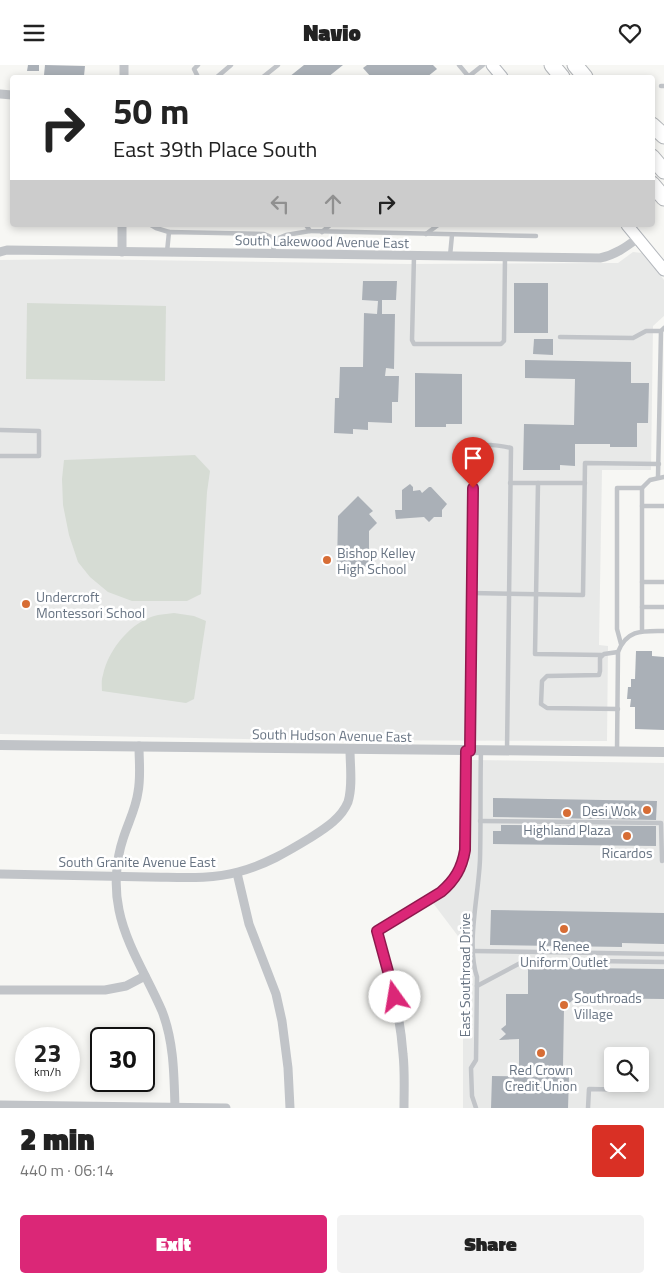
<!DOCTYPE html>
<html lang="en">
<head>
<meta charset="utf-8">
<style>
  body { margin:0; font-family:"Titillium Web",sans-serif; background:#f2f2f2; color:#222; height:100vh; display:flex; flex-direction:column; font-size:19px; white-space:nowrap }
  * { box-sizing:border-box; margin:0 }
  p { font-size:16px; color:#767676 }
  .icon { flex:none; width:28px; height:28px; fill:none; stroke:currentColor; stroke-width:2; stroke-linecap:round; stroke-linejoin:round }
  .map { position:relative; height:1043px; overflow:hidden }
  .details { display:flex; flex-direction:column; background:#fff; flex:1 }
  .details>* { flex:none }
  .banner { position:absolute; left:10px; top:10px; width:645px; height:152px; border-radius:5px; box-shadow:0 2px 8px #0003; background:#fff; color:#222; overflow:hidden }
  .buttons { position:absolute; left:604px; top:982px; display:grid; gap:10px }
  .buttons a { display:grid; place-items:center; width:45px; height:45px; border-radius:5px; background:#fff; box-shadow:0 2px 8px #0003; font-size:25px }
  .speed { position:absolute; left:15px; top:962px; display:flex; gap:10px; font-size:25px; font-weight:700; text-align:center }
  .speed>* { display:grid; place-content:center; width:65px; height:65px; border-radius:50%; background:#fff; box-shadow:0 2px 8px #0003; line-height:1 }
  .speed small { font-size:12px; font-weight:400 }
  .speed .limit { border:2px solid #111; border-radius:8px; background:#fff; color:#111 }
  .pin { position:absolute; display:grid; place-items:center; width:42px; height:42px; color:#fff; margin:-51px -21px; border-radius:50% 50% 50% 0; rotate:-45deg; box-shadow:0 0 5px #0007 }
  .pin .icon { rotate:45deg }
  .me { position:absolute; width:55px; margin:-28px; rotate:347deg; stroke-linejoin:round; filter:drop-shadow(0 0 4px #0008) }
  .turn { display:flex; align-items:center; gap:18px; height:105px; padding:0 20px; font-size:22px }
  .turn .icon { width:65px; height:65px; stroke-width:2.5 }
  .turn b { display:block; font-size:35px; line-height:42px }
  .lanes { display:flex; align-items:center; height:48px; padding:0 20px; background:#0003; justify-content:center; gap:25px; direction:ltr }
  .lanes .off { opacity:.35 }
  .round { display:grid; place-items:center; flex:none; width:52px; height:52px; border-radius:5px; background:#f2f2f2 }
  .headline { display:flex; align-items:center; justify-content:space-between; height:85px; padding:0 20px }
  h1 { font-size:30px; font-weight:800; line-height:38px }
  .primary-button { display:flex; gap:10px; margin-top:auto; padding:10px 20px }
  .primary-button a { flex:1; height:58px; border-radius:5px; background:#db2777; color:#fff; font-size:20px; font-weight:800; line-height:58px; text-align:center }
  .primary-button a+a { background:#f2f2f2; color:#222 }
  header { display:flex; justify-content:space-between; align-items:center; height:65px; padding:0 20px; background:#fff; font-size:22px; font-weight:800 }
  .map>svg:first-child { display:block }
  .built { fill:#e8e9e8; fill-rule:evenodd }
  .green { fill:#d6dcd4 }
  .building { fill:#aab0b7 }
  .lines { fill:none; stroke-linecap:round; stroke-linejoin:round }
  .secondary-casing { stroke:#b3b7bc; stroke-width:13 }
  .motorway-casing { stroke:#b4b7ba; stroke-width:17 }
  .service { stroke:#c1c4c8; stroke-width:4.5 }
  .minor { stroke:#c1c4c8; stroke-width:9 }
  .tertiary { stroke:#c1c4c8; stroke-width:10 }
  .secondary { stroke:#fff; stroke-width:11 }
  .motorway { stroke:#fff; stroke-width:15 }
  .route-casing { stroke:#8e194d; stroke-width:12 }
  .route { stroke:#db2777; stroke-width:9 }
  .poi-dot { fill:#d76d35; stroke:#fff; stroke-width:2 }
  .labels { text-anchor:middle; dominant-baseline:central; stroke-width:5; stroke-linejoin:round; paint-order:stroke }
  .street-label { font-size:14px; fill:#687483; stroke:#fff }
  .poi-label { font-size:14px; fill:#687483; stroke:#fff }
</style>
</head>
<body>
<header><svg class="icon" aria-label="menu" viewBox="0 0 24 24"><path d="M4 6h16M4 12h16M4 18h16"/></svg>Navio<svg class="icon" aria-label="heart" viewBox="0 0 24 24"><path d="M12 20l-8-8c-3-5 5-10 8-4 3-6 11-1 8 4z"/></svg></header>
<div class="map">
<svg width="664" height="1043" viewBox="0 0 664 1043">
  <rect width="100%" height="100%" fill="#f7f7f4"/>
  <g class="built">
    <path d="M 633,187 L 642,188 L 664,215 L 664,251 L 653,261 L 651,405 L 602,405 L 599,580 L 608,581 L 607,676 L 297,675 L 0,669 L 0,195 L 77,194 L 408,199 L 618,198 Z"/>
    <path d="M 471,695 L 664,698 L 664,1043 L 463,1043 L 463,889 L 467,883 L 433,838 L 458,818 L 469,799 ZM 612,991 L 640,991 L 640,1019 L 612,1019 Z"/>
  </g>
  <g class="green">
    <path d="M 27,238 L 166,241 L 165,316 L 26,314 Z"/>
    <path d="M 195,390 L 210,406 L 207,427 L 201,529 L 187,536 L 132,536 L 108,527 L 90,512 L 78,497 L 69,470 L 63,440 L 62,414 L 64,395 Z"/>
    <path d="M 174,548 L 194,551 L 206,556 L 194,634 L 186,638 L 102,626 C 102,621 101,615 103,610 C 108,585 132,555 158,550 C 163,549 169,549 174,548 Z"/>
  </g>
  <g class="building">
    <path d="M 28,0 L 39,0 L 39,6 L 27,6 Z"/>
    <path d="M 45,0 L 85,1 L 84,11 L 44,10 Z"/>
    <path d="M 304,0 L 343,0 L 328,12 L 289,12 Z"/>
    <path d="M 367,0 L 433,0 L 437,4 L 427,12 L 371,12 L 363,3 Z"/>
    <path d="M 363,216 L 397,216 L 396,235 L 382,235 L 382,249 L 395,249 L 394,304 L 386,303 L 385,311 L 399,311 L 398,337 L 392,337 L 392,358 L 368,357 L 368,365 L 353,364 L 353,369 L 334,368 L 335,333 L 339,333 L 340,302 L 363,302 L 364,248 L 377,249 L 378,236 L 362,235 Z"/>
    <rect x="514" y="218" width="34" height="50"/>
    <path d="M 534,274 L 553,274 L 553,290 L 533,289 Z"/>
    <path d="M 525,295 L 631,297 L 631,318 L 649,318 L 648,358 L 637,358 L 637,382 L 610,382 L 610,379 L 575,379 L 575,401 L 560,400 L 560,405 L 523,405 L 524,359 L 574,360 L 575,314 L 525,313 Z"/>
    <path d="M 415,308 L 462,309 L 462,359 L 446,359 L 446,362 L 415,362 Z"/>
    <path d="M 410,419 L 413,422 L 413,426 L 420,425 L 422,428 L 429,422 L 431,422 L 447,439 L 442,445 L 442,452 L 434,452 L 429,457 L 424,452 L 396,454 L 395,445 L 402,445 L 402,425 Z"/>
    <path d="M 358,431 L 373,446 L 369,449 L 377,458 L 369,466 L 369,502 L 337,502 L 338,451 Z"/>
    <path d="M 636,586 L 652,586 L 652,591 L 664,592 L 664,665 L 635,664 L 635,642 L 630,642 L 631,634 L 627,634 L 628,622 L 631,622 L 631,614 L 635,614 Z"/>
    <path d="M 493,733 L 657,736 L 656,755 L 493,752 Z"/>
    <path d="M 501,760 L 656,761 L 656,781 L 493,779 L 493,766 L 501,766 Z"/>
    <path d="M 491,845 L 664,848 L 664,879 L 622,878 L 622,882 L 490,880 Z"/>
    <path d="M 528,900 L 582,901 L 581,903 L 664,904 L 664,934 L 575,933 L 564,943 L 563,1002 L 519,1002 L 519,974 L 499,975 L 506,969 L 501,964 L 506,960 L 506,929 L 528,929 Z"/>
    <path d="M 492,1011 L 569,1012 L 568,1043 L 491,1043 Z"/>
  </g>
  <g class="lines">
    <defs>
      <g id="secondary">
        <path d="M 492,0 L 502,12"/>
        <path d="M 627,160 L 664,205"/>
      </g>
      <g id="motorway">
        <path d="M 552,0 L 562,12"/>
        <path d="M 575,0 L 585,12"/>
        <path d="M 652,60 L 664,71"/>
        <path d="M 652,92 L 664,106"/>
        <path d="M 652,119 L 664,133"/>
      </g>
    </defs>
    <use href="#secondary" class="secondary-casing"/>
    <use href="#motorway" class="motorway-casing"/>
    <g class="service">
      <path d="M 459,0 L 469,12"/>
      <path d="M 198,12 L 194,4 L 198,0"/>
      <path d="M 217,12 L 231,0"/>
      <path d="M 263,12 L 278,0"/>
      <path d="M 468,12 L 483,0"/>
      <path d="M 661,21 L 664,21"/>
      <path d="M 151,160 L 156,163 L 169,167"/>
      <path d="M 306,160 L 310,166 L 536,171"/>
      <path d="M 322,167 L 330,160"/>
      <path d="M 426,169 L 438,160"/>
      <path d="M 167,187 L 169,167 L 264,169 L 276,174"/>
      <path d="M 272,189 L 276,174 L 286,170 L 310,166"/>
      <path d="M 414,191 L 412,275 L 414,279 L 501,279 L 504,276 L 505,192"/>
      <path d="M 450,191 L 452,170"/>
      <path d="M 560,272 L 633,273 L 646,266 L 661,266"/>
      <path d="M 0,365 L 39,366 L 39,391 L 0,391"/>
      <path d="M 658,412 L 661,266 L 664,263"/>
      <path d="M 510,418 L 585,418"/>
      <path d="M 538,418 L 535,589 L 602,590"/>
      <path d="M 642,441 L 664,441"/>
      <path d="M 642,517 L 664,517"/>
      <path d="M 471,528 L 583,530 L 585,398 L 659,399"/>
      <path d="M 642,542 L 664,542"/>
      <path d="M 642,566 L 642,423"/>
      <path d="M 621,579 L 617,564 L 617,423 L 642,423 L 650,415 L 664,412"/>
      <path d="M 618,644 L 547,643 L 541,639 L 542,616 L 547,611 L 599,610 L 600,606 L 600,593 L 604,589 L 618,587"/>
      <path d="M 470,685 L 474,384 C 487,378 497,380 511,383 L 507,685"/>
      <path d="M 617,686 L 618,587 C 627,564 643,566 664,566"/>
      <path d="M 480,756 L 661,758 L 662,796"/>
      <path d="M 473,886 L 664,889"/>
      <path d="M 477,921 L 526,895 L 664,897"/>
      <path d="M 476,1043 L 472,1031 L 471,1003 L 476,995 L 477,912 C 466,880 479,828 480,794 C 481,758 480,722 481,686"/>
      <path d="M 588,1043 L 589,1024 L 640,1025"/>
    </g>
    <g class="minor">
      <path d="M 124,12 L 124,0"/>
      <path d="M 0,29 L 12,30"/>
      <path d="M 0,187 L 7,185 L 600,193 C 615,190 626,182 638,173"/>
      <path d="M 122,187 L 122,160"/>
      <path d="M 139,681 C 139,696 141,712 138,727 C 136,743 128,758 123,774 C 116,795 114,822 119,845 C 126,880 148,913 162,946 C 174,977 174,1010 175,1043"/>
      <path d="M 237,808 L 249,859 L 276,929 L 282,956 L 288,1003 L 290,1043"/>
      <path d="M 0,809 C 49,810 99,811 148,812 C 177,812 210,815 238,807 C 265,800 287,787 310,773 C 324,764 341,754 348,737 C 353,721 350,701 350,684"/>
      <path d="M 0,925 L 105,925 L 126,921 L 145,911"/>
      <path d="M 0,1040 L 226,1043"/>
      <path d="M 404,1043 C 404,1025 405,1007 403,989 C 400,947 389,906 377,866 L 441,827 C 455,815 462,803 465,785 L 466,686"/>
    </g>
    <path class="tertiary" d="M 0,680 L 664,687"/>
    <use href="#secondary" class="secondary"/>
    <use href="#motorway" class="motorway"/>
  </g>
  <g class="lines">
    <defs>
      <path id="route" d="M 395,932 L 377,866 L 441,827 C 455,815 462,803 465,785 L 466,686 L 470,686 L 473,423"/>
    </defs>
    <use href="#route" class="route-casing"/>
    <use href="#route" class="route"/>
  </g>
  <g class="poi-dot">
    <circle cx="327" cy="495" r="5"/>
    <circle cx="26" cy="539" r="5"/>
    <circle cx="647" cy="745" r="5"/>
    <circle cx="567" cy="748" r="5"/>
    <circle cx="627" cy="771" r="5"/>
    <circle cx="564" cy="864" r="5"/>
    <circle cx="564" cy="940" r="5"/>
    <circle cx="541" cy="988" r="5"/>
  </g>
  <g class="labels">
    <g class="street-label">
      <text transform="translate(322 176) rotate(1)">South Lakewood Avenue East</text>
      <text transform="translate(332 670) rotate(1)">South Hudson Avenue East</text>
      <text x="137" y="796">South Granite Avenue East</text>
      <text transform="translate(464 910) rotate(-90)">East Southroad Drive</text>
    </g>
    <g class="poi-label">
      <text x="337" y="487" text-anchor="start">Bishop Kelley<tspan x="337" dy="16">High School</tspan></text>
      <text x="36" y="531" text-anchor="start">Undercroft<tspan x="36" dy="16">Montessori School</tspan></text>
      <text x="637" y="745" text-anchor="end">Desi Wok</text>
      <text x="567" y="764">Highland Plaza</text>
      <text x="627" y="787">Ricardos</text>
      <text x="564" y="880">K. Renee<tspan x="564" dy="16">Uniform Outlet</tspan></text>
      <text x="574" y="932" text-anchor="start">Southroads<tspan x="574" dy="16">Village</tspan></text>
      <text x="541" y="1004">Red Crown<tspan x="541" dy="16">Credit Union</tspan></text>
    </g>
  </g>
</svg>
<div class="buttons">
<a><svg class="icon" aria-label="search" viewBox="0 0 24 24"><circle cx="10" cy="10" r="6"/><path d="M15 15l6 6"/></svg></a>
</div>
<div class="speed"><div>23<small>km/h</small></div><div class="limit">30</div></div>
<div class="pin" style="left:473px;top:423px;background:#d93025"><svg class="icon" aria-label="arrive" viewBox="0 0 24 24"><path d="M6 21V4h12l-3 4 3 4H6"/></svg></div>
<svg class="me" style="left:395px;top:932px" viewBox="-20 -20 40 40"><circle r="19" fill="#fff"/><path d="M0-13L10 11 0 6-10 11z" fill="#db2777"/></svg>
<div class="banner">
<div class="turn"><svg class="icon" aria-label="right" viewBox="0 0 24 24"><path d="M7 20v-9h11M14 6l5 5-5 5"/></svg><div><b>50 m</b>East 39th Place South</div></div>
<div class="lanes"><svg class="icon off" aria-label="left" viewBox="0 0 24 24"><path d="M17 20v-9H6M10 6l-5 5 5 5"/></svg><svg class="icon off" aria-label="ahead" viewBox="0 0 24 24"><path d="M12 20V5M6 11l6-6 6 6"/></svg><svg class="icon" aria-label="right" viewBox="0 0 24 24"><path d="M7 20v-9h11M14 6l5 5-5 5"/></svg></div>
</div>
</div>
<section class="details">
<div class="headline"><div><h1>2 min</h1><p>440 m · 06:14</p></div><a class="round" style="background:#d93025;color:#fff"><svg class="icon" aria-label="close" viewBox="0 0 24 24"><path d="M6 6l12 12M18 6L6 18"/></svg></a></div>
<div class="primary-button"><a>Exit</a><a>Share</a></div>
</section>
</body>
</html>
